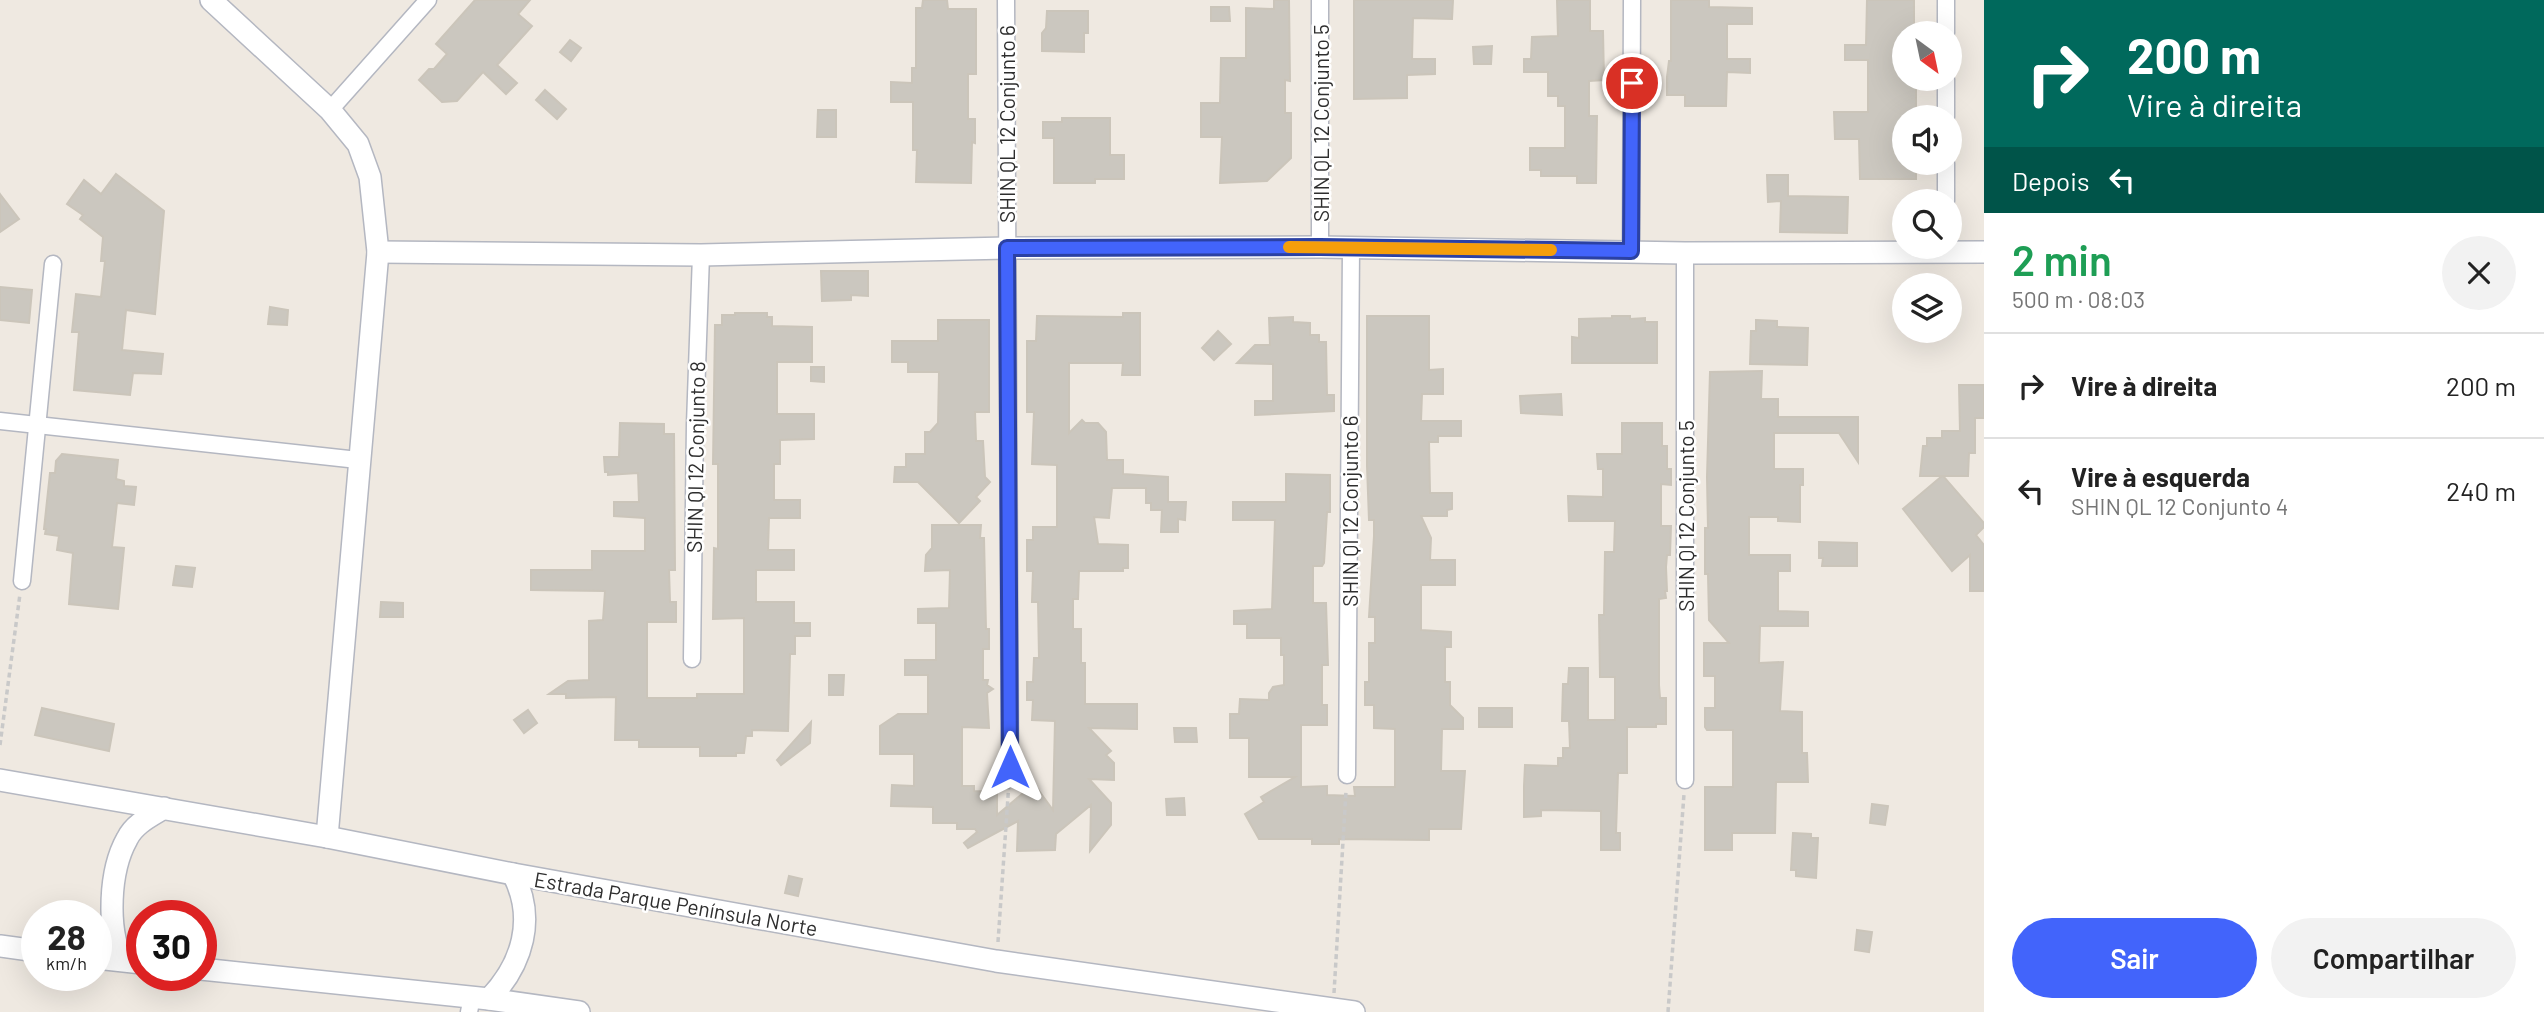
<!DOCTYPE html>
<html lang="pt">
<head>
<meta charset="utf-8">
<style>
  body { margin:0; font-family:Barlow,sans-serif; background:#f2f2f2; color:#222; height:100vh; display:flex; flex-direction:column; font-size:26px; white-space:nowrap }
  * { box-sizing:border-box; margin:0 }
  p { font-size:23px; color:#767676 }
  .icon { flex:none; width:38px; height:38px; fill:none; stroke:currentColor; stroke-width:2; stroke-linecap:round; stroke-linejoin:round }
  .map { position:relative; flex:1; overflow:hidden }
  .drawer { display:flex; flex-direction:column; background:#fff; width:560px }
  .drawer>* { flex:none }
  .top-card { background:#00695c; color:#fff; overflow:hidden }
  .needle { width:46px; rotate:147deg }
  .tools { position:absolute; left:1892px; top:21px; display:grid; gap:14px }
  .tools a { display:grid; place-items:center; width:70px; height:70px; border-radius:50%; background:#fff; box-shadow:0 7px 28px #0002; font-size:35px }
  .speed { position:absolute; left:21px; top:900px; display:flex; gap:14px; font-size:35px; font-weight:700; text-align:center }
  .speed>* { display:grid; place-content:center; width:91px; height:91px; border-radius:50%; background:#fff; box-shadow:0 7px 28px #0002; line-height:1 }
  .speed small { font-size:18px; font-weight:400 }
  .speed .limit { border:10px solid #d22; background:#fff; color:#111 }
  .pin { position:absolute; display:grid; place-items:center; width:60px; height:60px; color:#fff; margin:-30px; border:4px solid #fff; border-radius:50%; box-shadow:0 2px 7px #0007 }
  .me { position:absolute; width:77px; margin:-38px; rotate:0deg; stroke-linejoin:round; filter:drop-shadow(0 0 5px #0008) }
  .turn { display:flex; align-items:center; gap:24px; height:147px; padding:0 28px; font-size:32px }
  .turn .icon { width:91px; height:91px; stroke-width:2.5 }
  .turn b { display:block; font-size:49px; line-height:60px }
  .then { display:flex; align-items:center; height:66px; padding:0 28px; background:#0003; gap:14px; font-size:26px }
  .round { display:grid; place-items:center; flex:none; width:74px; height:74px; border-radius:37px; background:#f2f2f2 }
  .head { display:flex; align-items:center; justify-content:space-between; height:119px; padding:0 28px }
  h1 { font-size:42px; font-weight:600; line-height:52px; color:#1e9e55 }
  .primary-button { display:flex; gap:14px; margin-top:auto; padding:14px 28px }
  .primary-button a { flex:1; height:80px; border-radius:42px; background:#4264fb; color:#fff; font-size:28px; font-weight:600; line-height:80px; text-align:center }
  .primary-button a+a { background:#f2f2f2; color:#222 }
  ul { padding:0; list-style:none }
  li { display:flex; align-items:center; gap:21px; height:105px; padding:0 28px; border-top:2px solid #e0e0e0 }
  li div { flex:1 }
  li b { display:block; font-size:26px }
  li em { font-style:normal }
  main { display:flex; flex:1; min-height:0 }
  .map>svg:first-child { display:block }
  .building { fill:#cbc7bf; stroke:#cbc5ba; stroke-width:2 }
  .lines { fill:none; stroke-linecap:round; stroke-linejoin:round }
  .street-casing { stroke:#b4b7c1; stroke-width:19 }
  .secondary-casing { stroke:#b4b7c1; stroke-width:24 }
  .path { stroke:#c9c9c9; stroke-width:3.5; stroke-dasharray:5 3.5; stroke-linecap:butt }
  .street { stroke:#fff; stroke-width:16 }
  .secondary { stroke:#fff; stroke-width:21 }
  .route-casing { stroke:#2b41a3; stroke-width:18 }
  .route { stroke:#4264fb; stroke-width:12 }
  .slow { stroke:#f59e0b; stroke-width:12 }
  .labels { text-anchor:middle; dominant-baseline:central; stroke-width:5; stroke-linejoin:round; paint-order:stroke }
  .street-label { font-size:21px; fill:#2e2e2e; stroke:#fff }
</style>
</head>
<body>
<main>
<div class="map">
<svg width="1984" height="1012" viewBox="0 0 1984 1012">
  <rect width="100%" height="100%" fill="#efe9e1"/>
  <g class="building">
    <path d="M 475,0 L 530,0 L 518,14 L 532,26 L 497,65 L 517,83 L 506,94 L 483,72 L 457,101 L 442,102 L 419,80 L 429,69 L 434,69 L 447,54 L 436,44 Z"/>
    <path d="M 923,0 L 947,0 L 948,9 L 976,9 L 976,74 L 968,74 L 968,119 L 975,119 L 975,143 L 972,142 L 971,183 L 916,182 L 917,150 L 913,150 L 913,102 L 891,102 L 891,82 L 912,83 L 912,68 L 916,68 L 916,8 L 922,8 Z"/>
    <path d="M 1274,0 L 1289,0 L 1290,81 L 1285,80 L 1285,113 L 1291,113 L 1291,158 L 1267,181 L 1220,183 L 1222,137 L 1201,137 L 1201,103 L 1220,103 L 1221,58 L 1246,58 L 1246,8 L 1274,9 Z"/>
    <path d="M 1354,0 L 1453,0 L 1452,19 L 1413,18 L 1412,59 L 1435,59 L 1435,74 L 1407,75 L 1407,98 L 1354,99 Z"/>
    <path d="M 1557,0 L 1590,0 L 1590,31 L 1603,31 L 1604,80 L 1589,81 L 1589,116 L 1597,116 L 1596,183 L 1577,183 L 1577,176 L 1541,176 L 1541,170 L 1530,170 L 1530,148 L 1565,148 L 1565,106 L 1558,106 L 1558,96 L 1548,96 L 1548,72 L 1524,72 L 1524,59 L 1531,59 L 1532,37 L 1558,36 Z"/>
    <path d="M 1671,0 L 1709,0 L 1709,7 L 1752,8 L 1752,24 L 1727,24 L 1727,59 L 1750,59 L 1750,73 L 1727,72 L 1726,106 L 1685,106 L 1685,95 L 1667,95 L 1667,77 L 1669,61 L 1671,61 Z"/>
    <path d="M 1867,0 L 1914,0 L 1914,30 L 1906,31 L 1904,33 L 1904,79 L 1916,79 L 1916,107 L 1915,117 L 1904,117 L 1904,163 L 1916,163 L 1916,179 L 1860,179 L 1859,139 L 1835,139 L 1834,112 L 1868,112 L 1868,60 L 1845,60 L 1845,45 L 1866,45 Z"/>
    <path d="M 1211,7 L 1229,7 L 1230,21 L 1211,21 Z"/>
    <path d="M 1047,11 L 1088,11 L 1088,33 L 1084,33 L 1084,52 L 1042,51 L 1042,33 L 1046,28 Z"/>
    <path d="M 570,40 L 581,48 L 571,61 L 560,52 Z"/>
    <path d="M 1492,46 L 1491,64 L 1474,64 L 1473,47 Z"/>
    <path d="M 545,90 L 566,109 L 557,119 L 536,100 Z"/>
    <path d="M 818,110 L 836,110 L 836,137 L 817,137 Z"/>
    <path d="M 1062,118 L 1110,118 L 1110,155 L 1124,155 L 1124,179 L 1095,179 L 1095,183 L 1054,183 L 1054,138 L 1043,138 L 1043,122 L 1062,122 Z"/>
    <path d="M 116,174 L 164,211 L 155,314 L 126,310 L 122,350 L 163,354 L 161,374 L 133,373 L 130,395 L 74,390 L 79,332 L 72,332 L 76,294 L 101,297 L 105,261 L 101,261 L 103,237 L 80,219 L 83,215 L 67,204 L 84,180 L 101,194 Z"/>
    <path d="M 1767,175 L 1788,175 L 1788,196 L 1848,197 L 1847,233 L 1780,232 L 1781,201 L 1768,202 Z"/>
    <path d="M 0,194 L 19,219 L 0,232 Z"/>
    <path d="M 821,271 L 868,271 L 868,296 L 851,295 L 851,300 L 822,301 Z"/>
    <path d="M 0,287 L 32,290 L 29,323 L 0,320 Z"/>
    <path d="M 270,307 L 288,310 L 287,325 L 268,324 Z"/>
    <path d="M 735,313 L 767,313 L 767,317 L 772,317 L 772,326 L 812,327 L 812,362 L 777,362 L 777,414 L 814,414 L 814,439 L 780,440 L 780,464 L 774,464 L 774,500 L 800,500 L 800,518 L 769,518 L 768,550 L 794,550 L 794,570 L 756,570 L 756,602 L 794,602 L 794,623 L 810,623 L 810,636 L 795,636 L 795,654 L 790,654 L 788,731 L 752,730 L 752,736 L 746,736 L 744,753 L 736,753 L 736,756 L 700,756 L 700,747 L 639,747 L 639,740 L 615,740 L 616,697 L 566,698 L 566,694 L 549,694 L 568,681 L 589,680 L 589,621 L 603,620 L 605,591 L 531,590 L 531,570 L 592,570 L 592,551 L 645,551 L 645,518 L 614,516 L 614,502 L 639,502 L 638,473 L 608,475 L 608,472 L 605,472 L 604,457 L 619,457 L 620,423 L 664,424 L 664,434 L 674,434 L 675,570 L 669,570 L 670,602 L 676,602 L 676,622 L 647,622 L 647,698 L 697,698 L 697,694 L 744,694 L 744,618 L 713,619 L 714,548 L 718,549 L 718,464 L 713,464 L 715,325 L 722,325 L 722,315 L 735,315 Z"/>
    <path d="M 1123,313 L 1140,313 L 1140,375 L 1122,375 L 1123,363 L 1069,363 L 1069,433 L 1082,420 L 1085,423 L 1098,423 L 1106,432 L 1107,460 L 1123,460 L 1123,474 L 1168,477 L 1168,502 L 1186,502 L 1185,520 L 1178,519 L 1178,532 L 1161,532 L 1162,510 L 1151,510 L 1151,503 L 1146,503 L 1146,488 L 1112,488 L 1109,518 L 1094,517 L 1098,544 L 1128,545 L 1128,568 L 1123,568 L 1123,571 L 1079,571 L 1078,599 L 1073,599 L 1073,629 L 1081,629 L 1081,663 L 1085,663 L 1085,704 L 1137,704 L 1137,729 L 1089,728 L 1111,751 L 1106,755 L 1114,763 L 1114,780 L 1089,779 L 1111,803 L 1111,825 L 1090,851 L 1091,805 L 1056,834 L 1055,850 L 1017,851 L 1018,821 L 968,848 L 964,843 L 977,832 L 975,829 L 957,829 L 957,823 L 933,823 L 933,807 L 891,806 L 892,785 L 914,786 L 914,754 L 880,754 L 880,726 L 898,714 L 928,714 L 928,675 L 905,675 L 905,660 L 936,660 L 936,623 L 918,623 L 918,609 L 949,608 L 950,570 L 925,571 L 926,555 L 932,548 L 932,525 L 981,525 L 980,538 L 984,538 L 986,629 L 989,629 L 989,649 L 983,649 L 983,680 L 988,680 L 987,685 L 993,689 L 987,693 L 989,728 L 962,727 L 962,786 L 974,786 L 974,791 L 997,792 L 997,815 L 1034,784 L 1053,810 L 1055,721 L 1032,720 L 1033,700 L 1027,700 L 1027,682 L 1033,682 L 1034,658 L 1039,658 L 1038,602 L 1032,602 L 1033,571 L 1027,571 L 1027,540 L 1033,540 L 1033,527 L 1057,527 L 1057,465 L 1032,464 L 1034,412 L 1027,412 L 1027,341 L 1036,341 L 1037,316 L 1123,317 Z"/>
    <path d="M 1367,316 L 1429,316 L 1429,370 L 1443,369 L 1443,394 L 1422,394 L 1421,421 L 1461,421 L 1461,436 L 1438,436 L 1438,442 L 1429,442 L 1430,493 L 1452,493 L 1452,509 L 1447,510 L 1447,516 L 1421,516 L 1431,538 L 1430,560 L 1455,560 L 1455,585 L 1421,585 L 1421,630 L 1451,632 L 1451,647 L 1445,647 L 1445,682 L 1450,682 L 1450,705 L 1463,718 L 1463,729 L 1442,729 L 1441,771 L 1465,771 L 1461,829 L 1429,829 L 1429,840 L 1339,839 L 1339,844 L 1312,844 L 1312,839 L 1259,839 L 1245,814 L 1264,802 L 1261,797 L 1295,777 L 1249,777 L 1249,738 L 1230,738 L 1230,714 L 1239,714 L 1240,699 L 1269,700 L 1269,693 L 1273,687 L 1284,685 L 1284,655 L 1281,655 L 1281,638 L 1247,638 L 1247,624 L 1234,624 L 1234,611 L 1272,609 L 1275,520 L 1233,520 L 1233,502 L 1286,502 L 1286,474 L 1330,475 L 1330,512 L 1327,512 L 1324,563 L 1322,566 L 1313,566 L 1313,603 L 1326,603 L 1328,665 L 1322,665 L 1322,705 L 1327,705 L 1327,725 L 1301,725 L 1301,787 L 1327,786 L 1327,795 L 1355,796 L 1354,787 L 1395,787 L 1395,729 L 1374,728 L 1374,705 L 1365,705 L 1365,682 L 1369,682 L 1369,643 L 1375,643 L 1375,617 L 1369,617 L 1374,536 L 1374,520 L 1369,520 L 1367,466 Z"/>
    <path d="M 1612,316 L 1630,316 L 1630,319 L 1645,318 L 1645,322 L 1657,322 L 1657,363 L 1572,363 L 1572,337 L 1579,338 L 1579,319 L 1612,318 Z"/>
    <path d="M 1293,317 L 1293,322 L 1310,323 L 1310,335 L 1319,335 L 1319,342 L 1326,342 L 1327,395 L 1334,395 L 1334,411 L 1255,415 L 1255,401 L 1273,401 L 1273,364 L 1237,363 L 1255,345 L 1270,345 L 1269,318 Z"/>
    <path d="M 938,320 L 989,320 L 989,412 L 975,412 L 976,441 L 983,441 L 985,477 L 990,482 L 976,497 L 980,501 L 959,523 L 918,482 L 894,482 L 895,467 L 906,467 L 906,454 L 925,454 L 925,432 L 930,432 L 938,423 L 939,372 L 908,372 L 908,362 L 892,362 L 892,341 L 938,341 Z"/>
    <path d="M 1756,320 L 1777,321 L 1777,327 L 1808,328 L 1807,365 L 1750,364 L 1751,331 L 1756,331 Z"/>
    <path d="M 1218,331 L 1231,344 L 1214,360 L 1202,348 Z"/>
    <path d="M 811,367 L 824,367 L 824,382 L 811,381 Z"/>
    <path d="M 1762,371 L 1761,399 L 1778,399 L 1778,417 L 1858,417 L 1858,462 L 1839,433 L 1774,433 L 1774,469 L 1803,469 L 1803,485 L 1800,485 L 1800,522 L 1778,521 L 1778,517 L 1749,517 L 1749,555 L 1790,555 L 1790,571 L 1778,571 L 1778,611 L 1808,612 L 1808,626 L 1760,626 L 1759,663 L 1783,662 L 1780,711 L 1802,712 L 1802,753 L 1807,753 L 1808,782 L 1776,782 L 1775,833 L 1732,833 L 1732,850 L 1705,850 L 1705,787 L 1733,787 L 1733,730 L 1707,730 L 1705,727 L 1705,708 L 1715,708 L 1715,676 L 1704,676 L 1704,643 L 1729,643 L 1709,620 L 1708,574 L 1705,574 L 1705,528 L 1708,528 L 1707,477 L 1710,372 Z"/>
    <path d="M 1959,385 L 1984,385 L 1984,418 L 1975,418 L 1975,453 L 1969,453 L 1968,476 L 1943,476 L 1984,523 L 1984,527 L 1976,535 L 1984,545 L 1984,591 L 1970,591 L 1970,555 L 1952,571 L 1903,509 L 1942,476 L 1920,476 L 1923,446 L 1927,446 L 1927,438 L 1942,438 L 1942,431 L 1960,431 Z"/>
    <path d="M 1561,394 L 1562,415 L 1521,413 L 1520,396 Z"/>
    <path d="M 1622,423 L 1662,423 L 1662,446 L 1667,446 L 1667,469 L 1671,469 L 1671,485 L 1661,484 L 1661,526 L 1671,526 L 1670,555 L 1667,555 L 1666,567 L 1667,591 L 1665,591 L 1666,598 L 1659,599 L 1659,685 L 1660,698 L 1666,698 L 1666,724 L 1656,724 L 1656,727 L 1627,727 L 1627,773 L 1618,773 L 1616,833 L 1620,833 L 1620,850 L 1601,850 L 1601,811 L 1541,810 L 1541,816 L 1524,817 L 1524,786 L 1525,765 L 1558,766 L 1558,758 L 1563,758 L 1563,748 L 1570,748 L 1569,721 L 1562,721 L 1563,684 L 1568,684 L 1569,668 L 1588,668 L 1588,720 L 1615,720 L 1615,677 L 1600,677 L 1599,615 L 1604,615 L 1605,552 L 1614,552 L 1615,521 L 1569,521 L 1568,496 L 1603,497 L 1603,469 L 1598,469 L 1597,454 L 1622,454 Z"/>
    <path d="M 62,454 L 118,460 L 116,479 L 124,481 L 124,486 L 136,487 L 134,505 L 117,503 L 112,547 L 124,548 L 118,609 L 69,604 L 73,553 L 57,550 L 59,536 L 45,534 L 46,529 L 44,529 L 50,473 L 55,473 L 56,461 Z"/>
    <path d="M 1819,542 L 1857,543 L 1857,566 L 1822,566 L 1823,558 L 1819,558 Z"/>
    <path d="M 176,566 L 195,568 L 192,587 L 173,585 Z"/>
    <path d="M 381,602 L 403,603 L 403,617 L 380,617 Z"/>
    <path d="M 829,675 L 844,675 L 843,695 L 829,695 Z"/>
    <path d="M 42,708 L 114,724 L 109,751 L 35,735 Z"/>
    <rect x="1479" y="708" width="33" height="19"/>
    <path d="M 528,710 L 537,723 L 524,733 L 514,720 Z"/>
    <path d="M 811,722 L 810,743 L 781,765 L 777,760 Z"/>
    <path d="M 1174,728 L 1196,728 L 1197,742 L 1175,742 Z"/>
    <path d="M 1184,798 L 1185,815 L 1167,815 L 1166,799 Z"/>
    <path d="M 1872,804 L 1888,806 L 1885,825 L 1870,823 Z"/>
    <path d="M 1793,833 L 1811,834 L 1811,838 L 1818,838 L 1816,878 L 1796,876 L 1796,870 L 1791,870 Z"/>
    <path d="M 789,876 L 802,879 L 798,896 L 785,893 Z"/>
    <path d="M 1857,930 L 1872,932 L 1869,952 L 1855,950 Z"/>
  </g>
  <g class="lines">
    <defs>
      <g id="street">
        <path d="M 1006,0 L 1010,767"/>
        <path d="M 1320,0 L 1320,247"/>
        <path d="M 1946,33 L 1946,0"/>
        <path d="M 330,110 L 428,0"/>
        <path d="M 1946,117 L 1946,79"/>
        <path d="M 1946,201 L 1946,163"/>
        <path d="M 1631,251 L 1632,0"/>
        <path d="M 1685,253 L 1685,780"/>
        <path d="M 0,421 L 358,460"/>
        <path d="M 22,581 L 53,264"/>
        <path d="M 692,659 L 695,424 L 701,255"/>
        <path d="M 1347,775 L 1351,248"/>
        <path d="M 469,1012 L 472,997"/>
      </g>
      <g id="secondary">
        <path d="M 211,0 L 330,110 L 358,144 L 370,177 L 378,252 L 327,837"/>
        <path d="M 378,252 L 701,255 L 1007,248 L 1320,247 L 1685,253 L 1984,252"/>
        <path d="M 0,780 L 327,837 L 513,874 L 996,961 L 1354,1012"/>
        <path d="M 0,946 L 37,951"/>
        <path d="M 96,958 L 142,963"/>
        <path d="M 122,960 C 107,928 109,871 127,839 C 134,824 151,816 164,808"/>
        <path d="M 201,969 L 489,999 L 579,1012"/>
        <path d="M 489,999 C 523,964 536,918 513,874"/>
      </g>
    </defs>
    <use href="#street" class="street-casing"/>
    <use href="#secondary" class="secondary-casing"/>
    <g class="path">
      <path d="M 0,745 L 20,594"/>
      <path d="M 998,942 L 1009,782"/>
      <path d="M 1334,993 L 1346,791"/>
      <path d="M 1668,1012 L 1684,794"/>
    </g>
    <use href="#street" class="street"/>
    <use href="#secondary" class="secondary"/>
  </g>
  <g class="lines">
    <defs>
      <path id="route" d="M 1010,767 L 1007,248 L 1320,247 L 1631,251 L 1632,83"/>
    </defs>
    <use href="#route" class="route-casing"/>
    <use href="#route" class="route"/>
    <path class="slow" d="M 1289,247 L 1551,250"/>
  </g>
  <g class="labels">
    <g class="street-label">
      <text transform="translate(1320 123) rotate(-90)">SHIN QL 12 Conjunto 5</text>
      <text transform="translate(1006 124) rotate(-90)">SHIN QL 12 Conjunto 6</text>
      <text transform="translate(695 457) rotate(-89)">SHIN QI 12 Conjunto 8</text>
      <text transform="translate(1349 511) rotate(-90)">SHIN QI 12 Conjunto 6</text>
      <text transform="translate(1685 516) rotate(-90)">SHIN QI 12 Conjunto 5</text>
      <text transform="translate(676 903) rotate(10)">Estrada Parque Península Norte</text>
    </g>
  </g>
</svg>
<div class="tools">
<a><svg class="needle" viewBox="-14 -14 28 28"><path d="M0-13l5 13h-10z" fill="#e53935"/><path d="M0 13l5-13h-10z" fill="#767676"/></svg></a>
<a><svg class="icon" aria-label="sound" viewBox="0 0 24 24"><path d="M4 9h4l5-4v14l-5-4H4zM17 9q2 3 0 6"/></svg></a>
<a><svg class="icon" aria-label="search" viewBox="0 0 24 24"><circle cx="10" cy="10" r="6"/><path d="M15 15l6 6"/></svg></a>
<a><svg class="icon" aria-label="layers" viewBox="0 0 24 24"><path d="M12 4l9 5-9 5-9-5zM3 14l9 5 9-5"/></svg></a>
</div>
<div class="speed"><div>28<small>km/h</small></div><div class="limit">30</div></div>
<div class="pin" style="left:1632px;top:83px;background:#d93025"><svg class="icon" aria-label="arrive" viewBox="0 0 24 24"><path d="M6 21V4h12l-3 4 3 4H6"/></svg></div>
<svg class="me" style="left:1010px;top:767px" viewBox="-20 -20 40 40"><path d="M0-17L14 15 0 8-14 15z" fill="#4264fb" stroke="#fff" stroke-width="4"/></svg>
</div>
<section class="drawer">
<div class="top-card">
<div class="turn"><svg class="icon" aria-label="right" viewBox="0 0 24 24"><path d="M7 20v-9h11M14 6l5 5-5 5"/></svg><div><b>200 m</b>Vire à direita</div></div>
<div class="then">Depois<svg class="icon" aria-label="left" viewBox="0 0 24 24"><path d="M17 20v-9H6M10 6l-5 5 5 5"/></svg></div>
</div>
<div class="head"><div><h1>2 min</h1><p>500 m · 08:03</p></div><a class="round"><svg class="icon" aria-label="close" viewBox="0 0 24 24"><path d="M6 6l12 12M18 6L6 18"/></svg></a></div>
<ul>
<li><svg class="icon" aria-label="right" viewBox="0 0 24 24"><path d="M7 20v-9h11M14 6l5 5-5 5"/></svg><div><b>Vire à direita</b></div><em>200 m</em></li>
<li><svg class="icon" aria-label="left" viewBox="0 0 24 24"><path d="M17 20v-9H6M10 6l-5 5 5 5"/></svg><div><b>Vire à esquerda</b><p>SHIN QL 12 Conjunto 4</p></div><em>240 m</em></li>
</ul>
<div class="primary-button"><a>Sair</a><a>Compartilhar</a></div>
</section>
</main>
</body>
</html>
